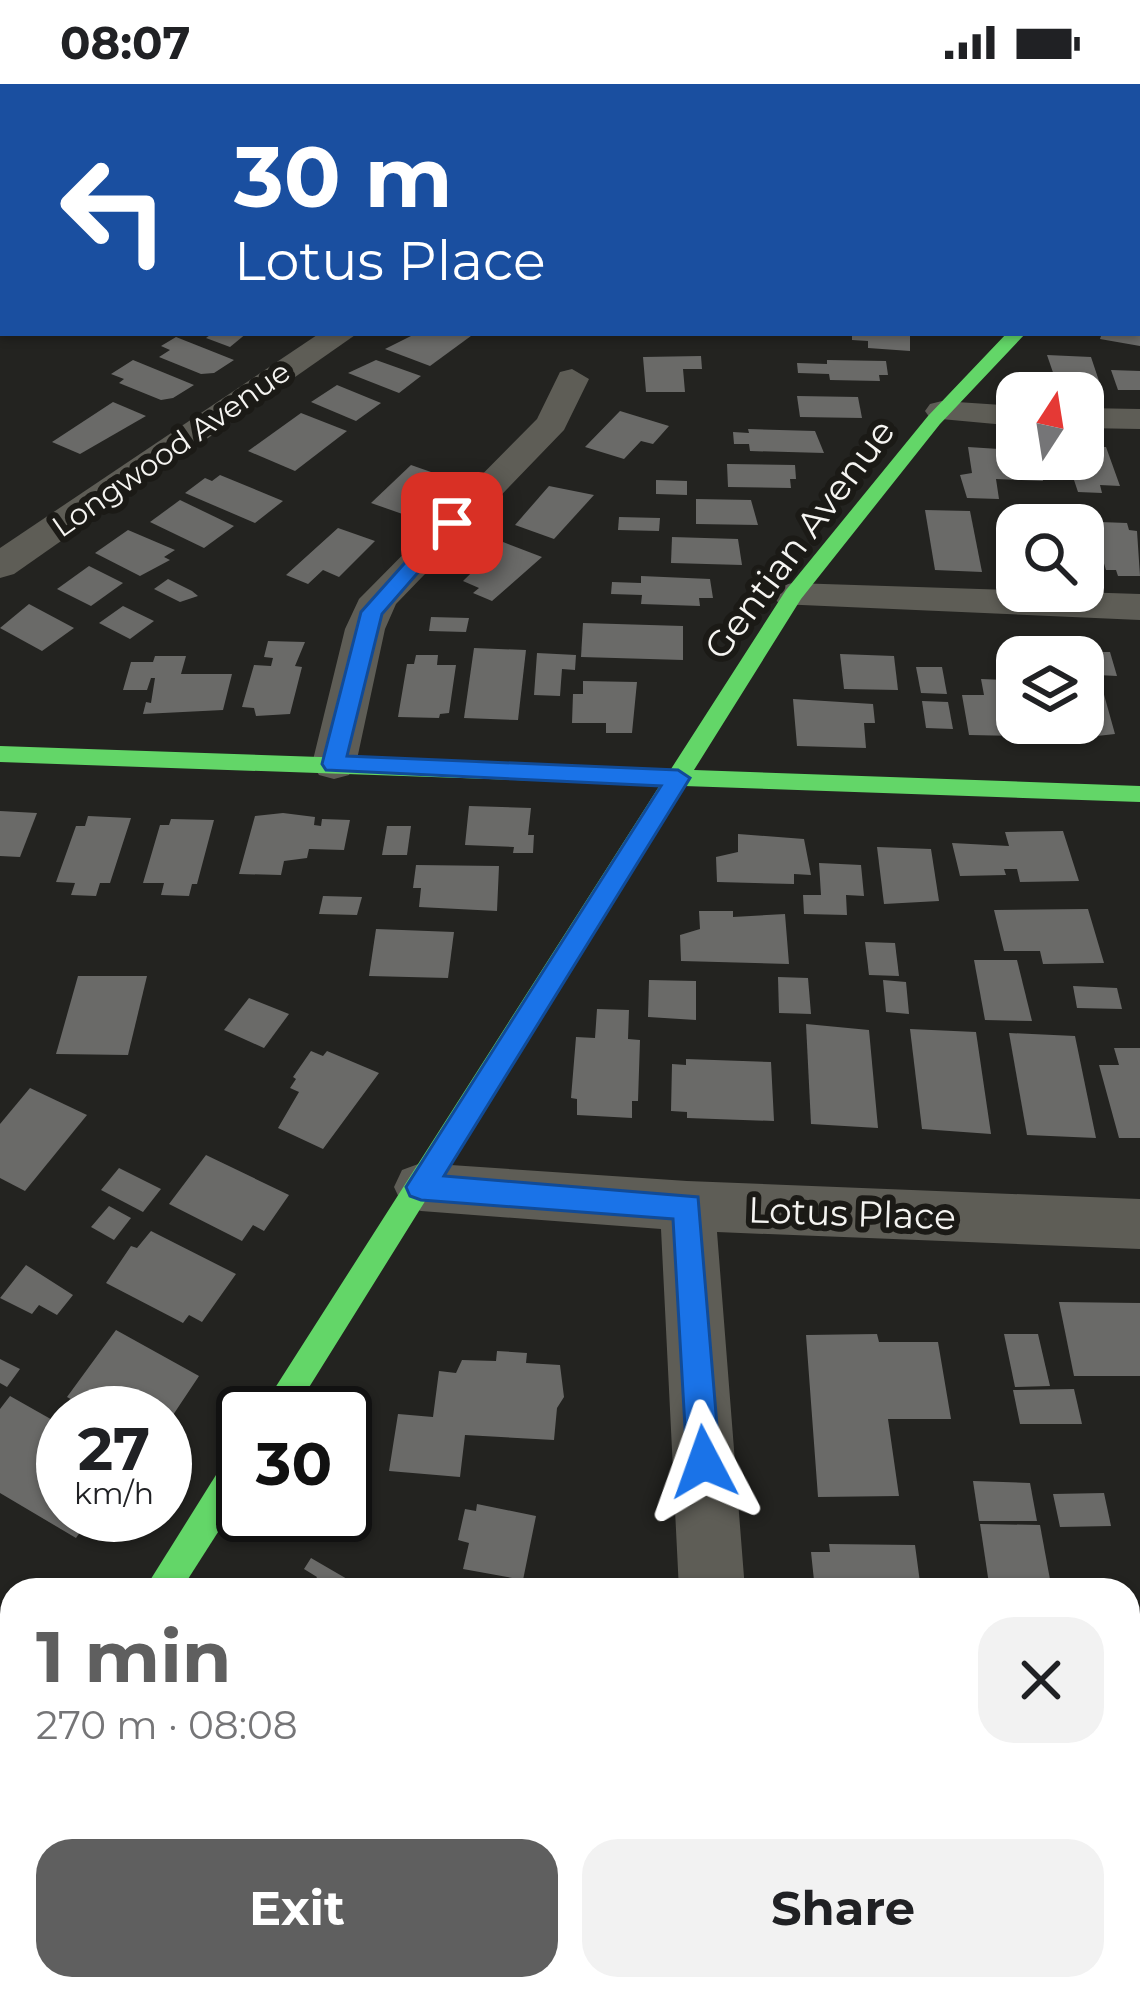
<!DOCTYPE html>
<html lang="en">
<head>
<meta charset="utf-8">
<style>
  body { margin:0; font-family:Montserrat,sans-serif; background:#f2f2f2; color:#202124; height:100vh; display:flex; flex-direction:column; font-size:45px; white-space:nowrap }
  * { box-sizing:border-box; margin:0 }
  p { font-size:39px; color:#757577 }
  .icon { flex:none; width:66px; height:66px; fill:none; stroke:currentColor; stroke-width:2; stroke-linecap:round; stroke-linejoin:round }
  .map { position:relative; flex:1; overflow:hidden }
  .sheet { position:absolute; left:0px; top:1494px; width:1140px; height:423px; display:flex; flex-direction:column; background:#fff; border-radius:36px 36px 0 0; box-shadow:0 3px 9px #0004 }
  .sheet>* { flex:none }
  .hud { position:absolute; left:0px; top:0px; width:1140px; height:252px; box-shadow:0 3px 9px #0004; background:#1a4fa0; color:#fff; overflow:hidden }
  .needle { width:78px; rotate:12deg }
  .buttons { position:absolute; left:996px; top:288px; display:grid; gap:24px }
  .buttons a { display:grid; place-items:center; width:108px; height:108px; border-radius:24px; background:#fff; box-shadow:0 3px 9px #0004; font-size:60px }
  .speed { position:absolute; left:36px; top:1302px; display:flex; gap:24px; font-size:60px; font-weight:700; text-align:center }
  .speed>* { display:grid; place-content:center; width:156px; height:156px; border-radius:50%; background:#fff; box-shadow:0 3px 9px #0004; line-height:1 }
  .speed small { font-size:30px; font-weight:400 }
  .speed .limit { border:6px solid #111; border-radius:18px; background:#fff; color:#111 }
  .pin { position:absolute; display:grid; place-items:center; width:102px; height:102px; color:#fff; margin:-51px; border-radius:24px; box-shadow:0 6px 18px #0006 }
  .me { position:absolute; width:132px; margin:-66px; rotate:356deg; stroke-linejoin:round; filter:drop-shadow(0 0 9px #0008) }
  .turn { display:flex; align-items:center; gap:42px; height:252px; padding:0 36px; font-size:54px }
  .turn .icon { width:156px; height:156px; stroke-width:2.5 }
  .turn b { display:block; font-size:84px; line-height:102px }
  .round { display:grid; place-items:center; flex:none; width:126px; height:126px; border-radius:36px; background:#f2f2f2 }
  .head { display:flex; align-items:center; justify-content:space-between; height:204px; padding:0 36px }
  h1 { font-size:72px; font-weight:700; line-height:90px; color:#5f5f5f }
  .primary-button { display:flex; gap:24px; margin-top:auto; padding:24px 36px }
  .primary-button a { flex:1; height:138px; border-radius:36px; background:#5f5f5f; color:#fff; font-size:48px; font-weight:700; line-height:138px; text-align:center }
  .primary-button a+a { background:#f2f2f2; color:#202124 }
  .status { display:flex; justify-content:space-between; align-items:center; height:84px; padding:0 60px; background:#fff; direction:ltr }
  .status svg { height:33px; fill:currentColor }
  .map>svg:first-child { display:block }
  .building { fill:#6a6a68 }
  .lines { fill:none; stroke-linecap:round; stroke-linejoin:round }
  .street { fill:#5e5d56; fill-rule:evenodd }
  .fast { fill:#63d668; fill-rule:evenodd }
  .route { fill:#1a73e8; stroke:#114b97; stroke-width:3 }
  .labels { text-anchor:middle; dominant-baseline:central; stroke-width:12; stroke-linejoin:round; paint-order:stroke }
  .far-street-label { font-size:30px; fill:#f5f4f1; stroke:#1b1a16 }
  .street-label { font-size:36px; fill:#f5f4f1; stroke:#1b1a16 }
</style>
</head>
<body>
<div class="status"><b>08:07</b><svg viewBox="0 0 49 12"><path d="M0 12V9h3v3zM5 12V6h3v6zM10 12V3h3v9zM15 12V0h3v12zM26 1h20v11H26zM47 4h2v5h-2z"/></svg></div>
<div class="map">
<svg width="1140" height="1916" viewBox="0 0 1140 1916">
  <rect width="100%" height="100%" fill="#232320"/>
  <g class="building">
    <path d="M 213,249 L 247,249 L 230,263 L 206,254 Z"/>
    <path d="M 417,249 L 475,249 L 430,282 L 385,265 Z"/>
    <path d="M 852,249 L 910,249 L 910,267 L 868,264 L 868,257 L 852,256 Z"/>
    <path d="M 1102,249 L 1140,249 L 1140,262 L 1100,255 Z"/>
    <path d="M 176,253 L 234,276 L 214,289 L 201,290 L 159,273 L 170,266 L 161,262 Z"/>
    <path d="M 1047,271 L 1091,273 L 1104,312 L 1060,309 Z"/>
    <path d="M 701,272 L 702,285 L 683,285 L 685,308 L 646,308 L 643,273 Z"/>
    <path d="M 133,276 L 194,301 L 173,314 L 161,316 L 119,299 L 124,295 L 111,290 Z"/>
    <path d="M 376,276 L 421,292 L 399,309 L 348,289 Z"/>
    <path d="M 827,276 L 886,277 L 888,291 L 879,291 L 880,297 L 830,296 L 829,290 L 798,289 L 797,279 L 827,280 Z"/>
    <path d="M 1111,286 L 1140,287 L 1140,306 L 1118,306 Z"/>
    <path d="M 337,301 L 381,319 L 356,337 L 311,318 Z"/>
    <path d="M 797,312 L 858,313 L 862,334 L 800,333 Z"/>
    <path d="M 113,318 L 146,332 L 80,370 L 52,358 Z"/>
    <path d="M 620,327 L 669,342 L 653,360 L 641,357 L 624,375 L 585,363 Z"/>
    <path d="M 301,329 L 347,347 L 295,387 L 248,367 Z"/>
    <path d="M 748,345 L 815,347 L 824,369 L 750,367 L 749,360 L 734,360 L 733,348 L 749,349 Z"/>
    <path d="M 968,363 L 999,365 L 1000,369 L 1017,370 L 1017,375 L 1038,375 L 1043,397 L 996,395 L 999,415 L 967,414 L 960,391 L 972,389 Z"/>
    <path d="M 1083,363 L 1106,363 L 1120,402 L 1100,401 L 1102,409 L 1078,408 L 1067,375 L 1083,375 Z"/>
    <path d="M 727,380 L 795,381 L 796,395 L 790,395 L 791,404 L 728,403 Z"/>
    <path d="M 411,381 L 451,395 L 411,433 L 371,419 Z"/>
    <path d="M 220,391 L 283,417 L 255,439 L 185,409 L 205,394 L 212,397 Z"/>
    <path d="M 656,396 L 687,397 L 687,411 L 656,410 Z"/>
    <path d="M 549,402 L 594,411 L 554,455 L 515,441 Z"/>
    <path d="M 696,415 L 751,416 L 758,441 L 696,440 Z"/>
    <path d="M 180,416 L 234,442 L 204,464 L 150,438 Z"/>
    <path d="M 1011,423 L 1033,424 L 1037,441 L 1015,441 Z"/>
    <path d="M 925,426 L 970,427 L 982,488 L 935,486 Z"/>
    <path d="M 619,433 L 660,434 L 659,447 L 618,446 Z"/>
    <path d="M 1100,438 L 1127,439 L 1129,446 L 1137,447 L 1140,492 L 1118,492 L 1116,486 L 1106,486 L 1094,446 L 1102,446 Z"/>
    <path d="M 338,444 L 375,457 L 339,493 L 323,486 L 308,500 L 286,491 Z"/>
    <path d="M 128,446 L 175,466 L 164,473 L 170,476 L 140,492 L 95,469 Z"/>
    <path d="M 672,453 L 738,455 L 742,481 L 671,479 Z"/>
    <path d="M 503,458 L 542,473 L 492,517 L 473,509 L 479,504 L 463,497 Z"/>
    <path d="M 89,482 L 123,499 L 91,522 L 57,505 Z"/>
    <path d="M 641,492 L 710,495 L 713,514 L 699,514 L 700,522 L 641,520 L 642,511 L 611,510 L 612,498 L 641,499 Z"/>
    <path d="M 168,495 L 192,507 L 198,512 L 180,518 L 154,505 Z"/>
    <path d="M 29,520 L 74,544 L 42,567 L 0,544 Z"/>
    <path d="M 123,522 L 154,537 L 130,555 L 99,539 Z"/>
    <path d="M 431,533 L 469,534 L 466,548 L 429,547 Z"/>
    <path d="M 583,539 L 683,542 L 683,576 L 581,573 Z"/>
    <path d="M 268,557 L 305,558 L 295,582 L 302,583 L 290,630 L 256,632 L 254,624 L 242,623 L 254,581 L 271,582 L 273,574 L 264,573 Z"/>
    <path d="M 474,564 L 526,566 L 518,636 L 464,634 Z"/>
    <path d="M 1090,568 L 1110,568 L 1117,592 L 1097,591 Z"/>
    <path d="M 537,569 L 576,571 L 575,586 L 562,585 L 560,612 L 534,611 Z"/>
    <path d="M 840,570 L 894,572 L 898,606 L 844,605 Z"/>
    <path d="M 416,571 L 438,571 L 437,581 L 456,581 L 449,629 L 440,630 L 439,634 L 398,633 L 407,580 L 414,580 Z"/>
    <path d="M 155,572 L 186,572 L 181,590 L 232,590 L 223,626 L 143,630 L 146,618 L 151,619 L 155,594 L 151,594 L 147,606 L 123,606 L 131,578 L 153,578 Z"/>
    <path d="M 916,583 L 942,583 L 947,610 L 921,609 Z"/>
    <path d="M 981,595 L 1006,596 L 1022,652 L 969,651 L 962,611 L 984,611 Z"/>
    <path d="M 583,597 L 637,598 L 632,649 L 606,649 L 606,639 L 572,639 L 573,610 L 583,610 Z"/>
    <path d="M 1083,606 L 1103,607 L 1115,650 L 1079,654 L 1077,649 L 1056,648 L 1054,639 L 1083,639 Z"/>
    <path d="M 793,615 L 873,620 L 875,639 L 864,639 L 866,664 L 797,662 Z"/>
    <path d="M 922,617 L 948,618 L 953,645 L 926,644 Z"/>
    <path d="M 469,722 L 531,724 L 528,751 L 534,751 L 533,769 L 513,769 L 514,763 L 465,761 Z"/>
    <path d="M 0,727 L 37,729 L 20,773 L 0,772 Z"/>
    <path d="M 283,729 L 315,733 L 314,741 L 321,742 L 322,735 L 350,736 L 344,766 L 309,765 L 307,774 L 284,777 L 281,791 L 239,790 L 255,732 Z"/>
    <path d="M 88,732 L 131,734 L 110,799 L 100,799 L 96,812 L 71,811 L 75,799 L 56,798 L 76,742 L 85,742 Z"/>
    <path d="M 171,735 L 214,736 L 197,800 L 192,800 L 189,812 L 161,811 L 164,799 L 143,799 L 160,741 L 169,741 Z"/>
    <path d="M 387,742 L 411,742 L 407,771 L 382,771 Z"/>
    <path d="M 1063,747 L 1079,797 L 1020,798 L 1017,785 L 1004,785 L 1006,791 L 960,792 L 952,759 L 1009,762 L 1005,748 Z"/>
    <path d="M 738,750 L 804,755 L 811,791 L 794,790 L 794,800 L 717,798 L 716,773 L 738,768 Z"/>
    <path d="M 877,763 L 931,765 L 939,817 L 884,820 Z"/>
    <path d="M 819,779 L 861,781 L 864,812 L 846,811 L 847,831 L 804,830 L 803,811 L 821,811 Z"/>
    <path d="M 416,781 L 499,782 L 497,827 L 419,823 L 421,804 L 413,804 Z"/>
    <path d="M 323,812 L 362,813 L 357,831 L 319,830 Z"/>
    <path d="M 1088,825 L 1104,879 L 1043,880 L 1040,867 L 1004,867 L 994,826 Z"/>
    <path d="M 699,827 L 733,827 L 733,833 L 785,830 L 789,880 L 681,877 L 680,851 L 700,845 Z"/>
    <path d="M 376,845 L 454,848 L 448,894 L 369,892 Z"/>
    <path d="M 865,858 L 895,859 L 899,892 L 869,891 Z"/>
    <path d="M 974,876 L 1017,876 L 1032,937 L 985,936 Z"/>
    <path d="M 78,892 L 147,892 L 128,971 L 56,970 Z"/>
    <path d="M 778,893 L 808,894 L 811,930 L 779,929 Z"/>
    <path d="M 649,896 L 696,897 L 696,936 L 648,933 Z"/>
    <path d="M 883,896 L 906,898 L 909,930 L 886,928 Z"/>
    <path d="M 1073,902 L 1117,904 L 1122,925 L 1077,924 Z"/>
    <path d="M 249,914 L 289,930 L 264,964 L 224,946 Z"/>
    <path d="M 597,925 L 629,926 L 628,955 L 640,956 L 638,1017 L 632,1017 L 632,1034 L 577,1031 L 577,1015 L 571,1014 L 576,953 L 595,954 Z"/>
    <path d="M 806,940 L 869,946 L 878,1044 L 811,1040 Z"/>
    <path d="M 910,945 L 976,948 L 991,1050 L 922,1045 Z"/>
    <path d="M 1009,949 L 1075,952 L 1096,1054 L 1027,1051 Z"/>
    <path d="M 1114,964 L 1140,964 L 1140,1054 L 1119,1054 L 1099,981 L 1119,981 Z"/>
    <path d="M 311,967 L 323,972 L 327,967 L 379,989 L 323,1065 L 278,1044 L 299,1008 L 290,1004 L 296,995 L 293,993 Z"/>
    <path d="M 686,975 L 771,978 L 774,1037 L 687,1034 L 687,1028 L 671,1027 L 672,980 L 686,981 Z"/>
    <path d="M 30,1004 L 87,1031 L 25,1107 L 0,1094 L 0,1040 Z"/>
    <path d="M 206,1071 L 289,1111 L 264,1147 L 253,1141 L 242,1157 L 169,1120 Z"/>
    <path d="M 119,1084 L 161,1105 L 143,1128 L 101,1106 Z"/>
    <path d="M 109,1122 L 131,1134 L 114,1156 L 91,1143 Z"/>
    <path d="M 151,1147 L 236,1190 L 202,1238 L 189,1231 L 183,1239 L 106,1199 L 131,1162 L 137,1164 Z"/>
    <path d="M 26,1181 L 73,1211 L 57,1231 L 39,1221 L 32,1230 L 0,1214 Z"/>
    <path d="M 1059,1218 L 1140,1219 L 1140,1292 L 1074,1292 Z"/>
    <path d="M 116,1246 L 199,1292 L 165,1343 L 165,1329 L 96,1329 L 67,1313 Z"/>
    <path d="M 877,1250 L 879,1258 L 938,1258 L 951,1335 L 888,1335 L 899,1412 L 818,1413 L 806,1251 Z"/>
    <path d="M 1004,1250 L 1038,1250 L 1050,1302 L 1015,1303 Z"/>
    <path d="M 497,1267 L 527,1269 L 526,1279 L 560,1281 L 564,1313 L 557,1324 L 554,1356 L 465,1351 L 460,1393 L 389,1387 L 398,1330 L 433,1333 L 439,1287 L 456,1289 L 462,1276 L 496,1277 Z"/>
    <path d="M 0,1275 L 20,1285 L 7,1303 L 0,1299 Z"/>
    <path d="M 1074,1305 L 1082,1340 L 1020,1340 L 1013,1306 Z"/>
    <path d="M 10,1312 L 63,1342 L 63,1431 L 92,1431 L 76,1454 L 0,1409 L 0,1325 Z"/>
    <path d="M 973,1397 L 1030,1399 L 1037,1437 L 979,1437 Z"/>
    <path d="M 1104,1409 L 1111,1442 L 1060,1443 L 1053,1410 Z"/>
    <path d="M 477,1420 L 536,1432 L 523,1496 L 463,1485 L 469,1459 L 458,1456 L 465,1425 L 476,1427 Z"/>
    <path d="M 980,1440 L 1040,1441 L 1051,1501 L 989,1500 Z"/>
    <path d="M 829,1460 L 915,1461 L 921,1506 L 815,1506 L 811,1468 L 830,1468 Z"/>
    <path d="M 311,1474 L 366,1506 L 309,1506 L 317,1493 L 304,1485 Z"/>
    <path d="M 1128,1533 L 1135,1533 L 1140,1579 L 1128,1579 Z"/>
    <rect x="1128" y="1733" width="12" height="84"/>
    <path d="M 1130,1881 L 1138,1916 L 1072,1916 L 1069,1905 L 1128,1905 Z"/>
    <path d="M 120,1905 L 176,1905 L 170,1916 L 139,1916 Z"/>
  </g>
  <g class="lines">
    <g class="street">
      <path d="M 103,0 L 129,0 L 101,3 Z"/>
      <path d="M 488,0 L 518,0 L 520,3 L 490,3 Z"/>
      <path d="M 920,0 L 947,0 L 918,3 Z"/>
      <rect x="0" y="21" width="3" height="16"/>
      <rect x="1137" y="171" width="3" height="18"/>
      <path d="M 0,195 L 3,195 L 0,215 Z"/>
      <path d="M 320,249 L 358,249 L 14,490 L 0,494 L 0,464 Z"/>
      <path d="M 572,285 L 589,295 L 564,346 L 396,520 L 385,545 L 356,680 L 349,691 L 334,695 L 319,691 L 312,680 L 345,545 L 359,515 L 537,335 L 560,288 Z"/>
      <path d="M 942,317 L 1017,322 L 1017,342 L 930,334 L 925,327 L 930,320 Z"/>
      <path d="M 1083,324 L 1140,325 L 1140,345 L 1083,344 Z"/>
      <path d="M 793,499 L 1140,510 L 1140,536 L 779,520 L 773,511 L 779,502 Z"/>
      <path d="M 421,1079 L 687,1097 L 1140,1115 L 1140,1165 L 717,1148 L 745,1506 L 679,1506 L 661,1145 L 421,1127 L 402,1120 L 394,1103 L 402,1086 Z"/>
      <rect x="700" y="1905" width="76" height="11"/>
    </g>
    <g class="fast">
      <path d="M 1140,129 L 1140,141 L 1137,142 L 1137,130 Z"/>
      <path d="M 1007,249 L 1026,249 L 940,340 L 801,515 L 694,686 L 1140,702 L 1140,718 L 684,702 L 293,1329 L 259,1329 L 660,701 L 0,678 L 0,662 L 671,685 L 786,506 L 928,332 Z"/>
      <path d="M 243,1363 L 243,1409 L 181,1506 L 144,1506 L 231,1367 Z"/>
      <path d="M 12,1719 L 12,1771 L 0,1776 L 0,1724 Z"/>
    </g>
  </g>
  <path class="route" d="M 444,435 L 461,439 L 382,530 L 347,672 L 678,686 L 690,694 L 444,1092 L 698,1113 L 720,1378 L 716,1390 L 704,1395 L 692,1390 L 687,1378 L 673,1135 L 421,1116 L 410,1112 L 406,1103 L 661,702 L 326,686 L 322,680 L 361,528 Z"/>
  <g class="labels">
    <g class="far-street-label">
      <text transform="translate(171 365) rotate(-35)">Longwood Avenue</text>
    </g>
    <g class="street-label">
      <text transform="translate(799 455) rotate(-53)">Gentian Avenue</text>
      <text transform="translate(852 1129) rotate(2)">Lotus Place</text>
    </g>
  </g>
</svg>
<div class="buttons">
<a><svg class="needle" viewBox="-14 -14 28 28"><path d="M0-13l5 13h-10z" fill="#e53935"/><path d="M0 13l5-13h-10z" fill="#757577"/></svg></a>
<a><svg class="icon" aria-label="search" viewBox="0 0 24 24"><circle cx="10" cy="10" r="6"/><path d="M15 15l6 6"/></svg></a>
<a><svg class="icon" aria-label="layers" viewBox="0 0 24 24"><path d="M12 4l9 5-9 5-9-5zM3 14l9 5 9-5"/></svg></a>
</div>
<div class="speed"><div>27<small>km/h</small></div><div class="limit">30</div></div>
<div class="pin" style="left:452px;top:439px;background:#d93025"><svg class="icon" aria-label="arrive" viewBox="0 0 24 24"><path d="M6 21V4h12l-3 4 3 4H6"/></svg></div>
<svg class="me" style="left:704px;top:1378px" viewBox="-20 -20 40 40"><path d="M0-17L14 15 0 8-14 15z" fill="#1a73e8" stroke="#fff" stroke-width="4"/></svg>
<div class="hud">
<div class="turn"><svg class="icon" aria-label="left" viewBox="0 0 24 24"><path d="M17 20v-9H6M10 6l-5 5 5 5"/></svg><div><b>30 m</b>Lotus Place</div></div>
</div>
<section class="sheet">
<div class="head"><div><h1>1 min</h1><p>270 m · 08:08</p></div><a class="round"><svg class="icon" aria-label="close" viewBox="0 0 24 24"><path d="M6 6l12 12M18 6L6 18"/></svg></a></div>
<div class="primary-button"><a>Exit</a><a>Share</a></div>
</section>
</div>
</body>
</html>
